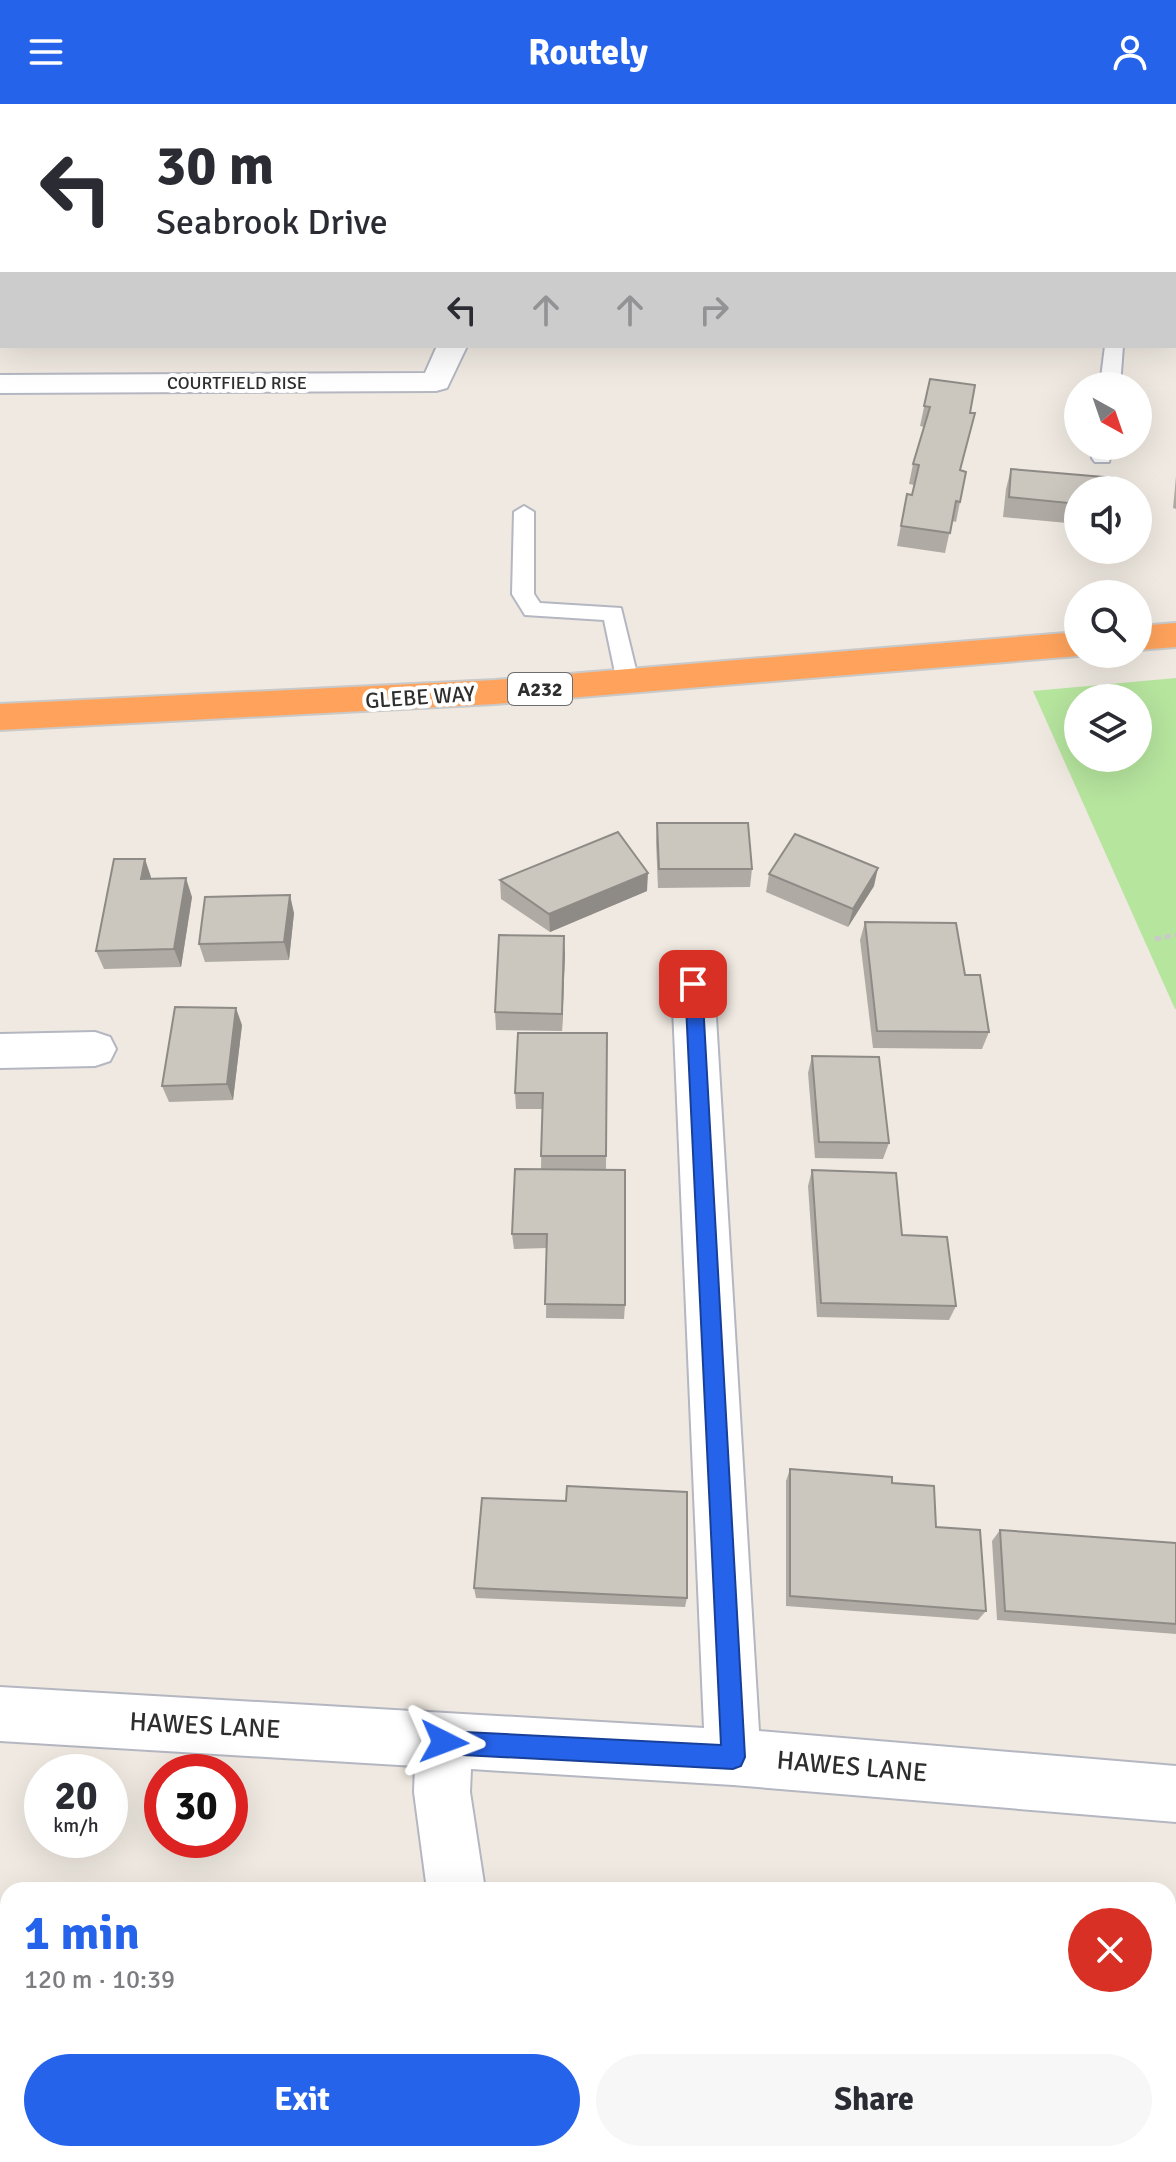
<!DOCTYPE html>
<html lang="en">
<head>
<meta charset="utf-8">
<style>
  body { margin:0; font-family:Signika,sans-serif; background:#f7f7f7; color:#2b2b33; height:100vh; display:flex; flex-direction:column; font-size:30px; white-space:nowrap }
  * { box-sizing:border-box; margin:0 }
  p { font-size:26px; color:#7c7c81 }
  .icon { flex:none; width:44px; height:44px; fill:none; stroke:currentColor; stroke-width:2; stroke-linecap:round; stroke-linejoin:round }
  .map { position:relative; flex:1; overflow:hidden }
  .panel { position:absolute; left:0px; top:1778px; width:1176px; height:280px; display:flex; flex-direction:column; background:#fff; border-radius:24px 24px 0 0; box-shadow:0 8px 32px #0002 }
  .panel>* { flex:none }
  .guide { position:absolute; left:0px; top:0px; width:1176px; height:244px; box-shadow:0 8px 32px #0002; background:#fff; color:#2b2b33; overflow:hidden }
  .needle { width:52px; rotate:140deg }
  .buttons { position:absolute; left:1064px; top:268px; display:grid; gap:16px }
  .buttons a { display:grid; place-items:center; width:88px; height:88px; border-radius:50%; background:#fff; box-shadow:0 8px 32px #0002; font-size:40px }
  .speed { position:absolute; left:24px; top:1650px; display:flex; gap:16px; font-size:40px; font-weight:700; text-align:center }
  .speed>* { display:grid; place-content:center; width:104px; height:104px; border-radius:50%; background:#fff; box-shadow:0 8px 32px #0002; line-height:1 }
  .speed small { font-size:20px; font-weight:400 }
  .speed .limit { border:12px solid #d22; background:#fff; color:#111 }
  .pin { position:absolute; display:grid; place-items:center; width:68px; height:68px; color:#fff; margin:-34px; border-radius:16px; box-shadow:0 4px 12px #0006 }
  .me { position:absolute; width:88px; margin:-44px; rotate:93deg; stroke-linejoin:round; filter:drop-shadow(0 0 6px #0008) }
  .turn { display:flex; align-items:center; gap:28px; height:168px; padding:0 24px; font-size:36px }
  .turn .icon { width:104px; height:104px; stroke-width:2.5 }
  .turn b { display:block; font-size:56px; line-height:68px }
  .lanes { display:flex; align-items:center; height:76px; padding:0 24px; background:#0003; justify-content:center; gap:40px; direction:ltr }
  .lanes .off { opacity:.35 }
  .round { display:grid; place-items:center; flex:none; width:84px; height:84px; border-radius:42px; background:#f7f7f7 }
  .overview { display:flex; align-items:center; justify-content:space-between; height:136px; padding:0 24px }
  h1 { font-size:48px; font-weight:800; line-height:60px; color:#2563eb }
  .cta { display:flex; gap:16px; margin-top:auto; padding:16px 24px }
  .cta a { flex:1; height:92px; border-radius:48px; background:#2563eb; color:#fff; font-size:32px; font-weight:800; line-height:92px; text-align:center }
  .cta a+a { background:#f7f7f7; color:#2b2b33 }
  header { display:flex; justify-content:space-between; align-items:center; height:104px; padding:0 24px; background:#2563eb; color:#fff; font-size:36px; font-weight:800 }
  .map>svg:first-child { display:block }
  .green { fill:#b6e59e; fill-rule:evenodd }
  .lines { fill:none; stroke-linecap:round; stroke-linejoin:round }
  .stream { fill:#75cff0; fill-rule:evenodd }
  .lane-casing { stroke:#b4b7c1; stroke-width:4 }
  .street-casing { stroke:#b4b7c1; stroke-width:4 }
  .highway-casing { stroke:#c9c9c9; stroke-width:4 }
  .path { stroke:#c9c9c9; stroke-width:5; stroke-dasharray:6 4; stroke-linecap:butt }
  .lane { fill:#fff; fill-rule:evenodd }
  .street { fill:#fff; fill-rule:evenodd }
  .highway { fill:#ffa35c; fill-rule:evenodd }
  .wall { fill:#afaba4 }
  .shaded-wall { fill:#8e8b86 }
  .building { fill:#cbc7bf; stroke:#8e8b86; stroke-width:2 }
  .route { fill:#2563eb; stroke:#184099; stroke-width:2 }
  .labels { text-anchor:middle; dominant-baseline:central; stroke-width:8; stroke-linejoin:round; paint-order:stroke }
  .far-street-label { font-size:18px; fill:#2e2e2e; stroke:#fff }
  .shield { fill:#fff; stroke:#6d6d6d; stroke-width:2 }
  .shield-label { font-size:20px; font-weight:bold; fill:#2e2e2e }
  .street-label { font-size:22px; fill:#2e2e2e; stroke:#fff }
  .near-street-label { font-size:26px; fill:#2e2e2e; stroke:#fff }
</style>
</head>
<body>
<header><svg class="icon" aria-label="menu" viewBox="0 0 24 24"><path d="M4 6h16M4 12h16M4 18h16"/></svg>Routely<svg class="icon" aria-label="person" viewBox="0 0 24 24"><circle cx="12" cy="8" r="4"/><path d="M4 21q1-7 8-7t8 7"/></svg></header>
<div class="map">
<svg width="1176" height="2058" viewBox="0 0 1176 2058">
  <rect width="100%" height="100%" fill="#efe9e1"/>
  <path class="green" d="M 1176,574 L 1176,905 L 1175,905 L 1033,587 ZM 1078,594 L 1138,594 L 1138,654 L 1078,654 Z"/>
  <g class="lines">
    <path class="stream" d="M 113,0 L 123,0 L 112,2 Z"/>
    <defs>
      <g id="lane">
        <rect x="1130" y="0" width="16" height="2"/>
        <path d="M 1105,242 L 1123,242 L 1120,282 L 1100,282 Z"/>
        <path d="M 1093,342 L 1113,342 L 1109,358 L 1095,358 L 1092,354 Z"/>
        <path d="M 524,402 L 534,408 L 534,490 L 540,499 L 621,504 L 639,578 L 636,584 L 620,584 L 617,578 L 604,516 L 525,511 L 512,490 L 514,408 Z"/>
      </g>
      <g id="street">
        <path d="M 437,242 L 467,242 L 447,284 L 436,287 L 0,289 L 0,271 L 425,269 Z"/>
        <path d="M 693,864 L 708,868 L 714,880 L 759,1627 L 1176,1662 L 1176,1718 L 733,1681 L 471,1665 L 470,1688 L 485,1786 L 427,1786 L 414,1688 L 415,1662 L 0,1637 L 0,1583 L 704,1624 L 672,880 L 678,868 Z"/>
        <path d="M 95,928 L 110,933 L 116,945 L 110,957 L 95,962 L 0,964 L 0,930 Z"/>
        <path d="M 474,2050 L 536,2050 L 539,2058 L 475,2058 Z"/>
      </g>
      <g id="highway">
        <path d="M 1176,519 L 1176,543 L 1138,546 L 1138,522 Z"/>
        <path d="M 1078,528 L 1078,550 L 1084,550 L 1078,552 L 495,600 L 0,626 L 0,600 L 495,576 Z"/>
      </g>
    </defs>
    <use href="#lane" class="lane-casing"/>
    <use href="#street" class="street-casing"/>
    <use href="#highway" class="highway-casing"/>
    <path class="path" d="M 1155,835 L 1176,831"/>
    <use href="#lane" class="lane"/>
    <use href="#street" class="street"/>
    <use href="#highway" class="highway"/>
  </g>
  <g class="wall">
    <path d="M 930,275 L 970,309 L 975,309 L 960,367 L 960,398 L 956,418 L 952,417 L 945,449 L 897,442 L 907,390 L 912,391 L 914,381 L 909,380 L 913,360 L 924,323 L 920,322 Z"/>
    <path d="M 1011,365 L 1078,386 L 1078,420 L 1003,413 L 1006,385 Z"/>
    <path d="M 1176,372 L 1176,405 L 1173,404 Z"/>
    <path d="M 657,719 L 752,765 L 750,783 L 658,784 L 656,738 Z"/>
    <path d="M 769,770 L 874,782 L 848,823 L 766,788 Z"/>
    <path d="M 151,773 L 151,775 L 192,793 L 181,863 L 104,865 L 96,847 Z"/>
    <path d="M 500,776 L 647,787 L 550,828 L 501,795 Z"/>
    <path d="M 294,809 L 289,856 L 205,858 L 199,840 Z"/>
    <path d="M 865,818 L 965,871 L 989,928 L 982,945 L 873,944 L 860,836 Z"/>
    <path d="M 565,849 L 562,927 L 496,926 L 495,908 Z"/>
    <path d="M 242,921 L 233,996 L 169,998 L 162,982 Z"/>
    <path d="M 607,929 L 606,1065 L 625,1201 L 624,1215 L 546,1214 L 547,1144 L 514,1145 L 512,1130 L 541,1065 L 542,1005 L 516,1005 L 515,989 Z"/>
    <path d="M 812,952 L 889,1039 L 883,1055 L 815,1054 L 808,969 Z"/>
    <path d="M 812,1066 L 902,1131 L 956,1202 L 949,1216 L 817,1213 L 808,1082 Z"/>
    <path d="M 790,1365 L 892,1379 L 936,1423 L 986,1507 L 978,1516 L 786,1502 L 786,1377 Z"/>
    <path d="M 1000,1426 L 1176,1439 L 1176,1530 L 997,1516 L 992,1437 Z"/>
    <path d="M 474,1484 L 687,1494 L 685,1503 L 476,1494 Z"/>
    <path d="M 1168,1852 L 1176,1852 L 1176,1957 L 1168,1918 Z"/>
  </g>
  <g class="shaded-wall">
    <path d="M 145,755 L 151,773 L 148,793 L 141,775 Z"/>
    <path d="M 878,764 L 874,782 L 848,823 L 853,805 Z"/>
    <path d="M 648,769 L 647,787 L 550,828 L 549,810 Z"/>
    <path d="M 186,774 L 192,793 L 181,863 L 174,845 Z"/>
    <path d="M 290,791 L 294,809 L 289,856 L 284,838 Z"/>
    <path d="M 564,832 L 565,849 L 562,927 L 562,910 Z"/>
    <path d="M 236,904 L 242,921 L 233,996 L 227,980 Z"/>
  </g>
  <g class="building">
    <path d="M 930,275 L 975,281 L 970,309 L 975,309 L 960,366 L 966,368 L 960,398 L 956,397 L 950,429 L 901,422 L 907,390 L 912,391 L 919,361 L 913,360 L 930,303 L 924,302 Z"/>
    <path d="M 1011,365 L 1115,374 L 1115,386 L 1078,386 L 1078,400 L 1009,393 Z"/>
    <path d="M 657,719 L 748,719 L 752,765 L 659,765 Z"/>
    <path d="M 618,728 L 648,769 L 549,810 L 500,776 Z"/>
    <path d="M 795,730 L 878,764 L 853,805 L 769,770 Z"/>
    <path d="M 114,755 L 145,755 L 141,775 L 186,774 L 174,845 L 96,847 Z"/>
    <path d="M 290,791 L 284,838 L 199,840 L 205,793 Z"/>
    <path d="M 865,818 L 956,819 L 965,871 L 980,871 L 989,928 L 877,927 Z"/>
    <path d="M 499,831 L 564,832 L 562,910 L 495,908 Z"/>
    <path d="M 175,903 L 236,904 L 227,980 L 162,982 Z"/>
    <path d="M 518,929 L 607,929 L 606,1052 L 541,1052 L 543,989 L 515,989 Z"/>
    <path d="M 812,952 L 879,953 L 889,1039 L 819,1038 Z"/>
    <path d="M 515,1065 L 625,1066 L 625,1201 L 545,1200 L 547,1130 L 512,1130 Z"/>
    <path d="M 812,1066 L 896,1069 L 902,1131 L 947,1133 L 956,1202 L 821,1199 Z"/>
    <path d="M 790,1365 L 892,1373 L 892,1379 L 934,1382 L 936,1423 L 980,1426 L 986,1507 L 790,1492 Z"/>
    <path d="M 567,1382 L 687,1388 L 687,1494 L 474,1484 L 482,1394 L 566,1397 Z"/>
    <path d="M 1000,1426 L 1176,1439 L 1176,1520 L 1005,1507 Z"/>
    <path d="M 669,1780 L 670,1786 L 649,1786 Z"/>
    <path d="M 1169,1852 L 1176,1852 L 1176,1888 Z"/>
  </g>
  <path class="route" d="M 693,873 L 702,880 L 745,1653 L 741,1662 L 733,1665 L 444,1650 L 436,1646 L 432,1638 L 436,1630 L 444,1627 L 721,1641 L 685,880 Z"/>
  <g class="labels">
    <g class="far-street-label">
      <text x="237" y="279">COURTFIELD RISE</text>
    </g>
    <rect class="shield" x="508" y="569" width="64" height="32" rx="6"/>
    <g class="shield-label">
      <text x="540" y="585">A232</text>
    </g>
    <g class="street-label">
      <text transform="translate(420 593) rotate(-4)">GLEBE WAY</text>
    </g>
    <g class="near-street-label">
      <text transform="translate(205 1622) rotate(3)">HAWES LANE</text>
      <text transform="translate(852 1663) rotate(5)">HAWES LANE</text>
    </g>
  </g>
</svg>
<div class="buttons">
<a><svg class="needle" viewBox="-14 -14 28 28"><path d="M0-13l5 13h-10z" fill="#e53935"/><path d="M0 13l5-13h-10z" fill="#7c7c81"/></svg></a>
<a><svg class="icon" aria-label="sound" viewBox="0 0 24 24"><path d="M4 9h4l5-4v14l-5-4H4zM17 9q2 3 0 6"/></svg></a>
<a><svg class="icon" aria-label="search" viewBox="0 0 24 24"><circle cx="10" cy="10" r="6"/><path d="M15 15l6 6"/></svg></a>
<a><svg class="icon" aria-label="layers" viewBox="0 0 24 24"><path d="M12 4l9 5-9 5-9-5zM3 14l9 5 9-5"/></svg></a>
</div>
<div class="speed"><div>20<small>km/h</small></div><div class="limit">30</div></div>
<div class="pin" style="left:693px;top:880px;background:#d93025"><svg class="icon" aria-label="arrive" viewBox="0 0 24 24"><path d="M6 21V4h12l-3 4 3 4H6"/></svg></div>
<svg class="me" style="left:444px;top:1638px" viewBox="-20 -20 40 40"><path d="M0-17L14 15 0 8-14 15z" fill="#2563eb" stroke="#fff" stroke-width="4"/></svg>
<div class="guide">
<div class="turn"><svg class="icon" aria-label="left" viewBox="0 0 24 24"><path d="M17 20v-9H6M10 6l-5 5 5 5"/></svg><div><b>30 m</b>Seabrook Drive</div></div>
<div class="lanes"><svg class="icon" aria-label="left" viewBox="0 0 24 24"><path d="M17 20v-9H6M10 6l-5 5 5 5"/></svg><svg class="icon off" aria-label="ahead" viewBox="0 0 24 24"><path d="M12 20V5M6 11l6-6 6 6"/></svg><svg class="icon off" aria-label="ahead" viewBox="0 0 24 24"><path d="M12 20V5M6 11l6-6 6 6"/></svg><svg class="icon off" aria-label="right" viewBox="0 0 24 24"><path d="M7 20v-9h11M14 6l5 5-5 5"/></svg></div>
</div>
<section class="panel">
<div class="overview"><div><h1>1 min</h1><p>120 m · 10:39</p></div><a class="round" style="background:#d93025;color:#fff"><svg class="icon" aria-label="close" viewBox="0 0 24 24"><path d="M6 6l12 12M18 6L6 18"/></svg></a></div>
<div class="cta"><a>Exit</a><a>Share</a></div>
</section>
</div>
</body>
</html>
